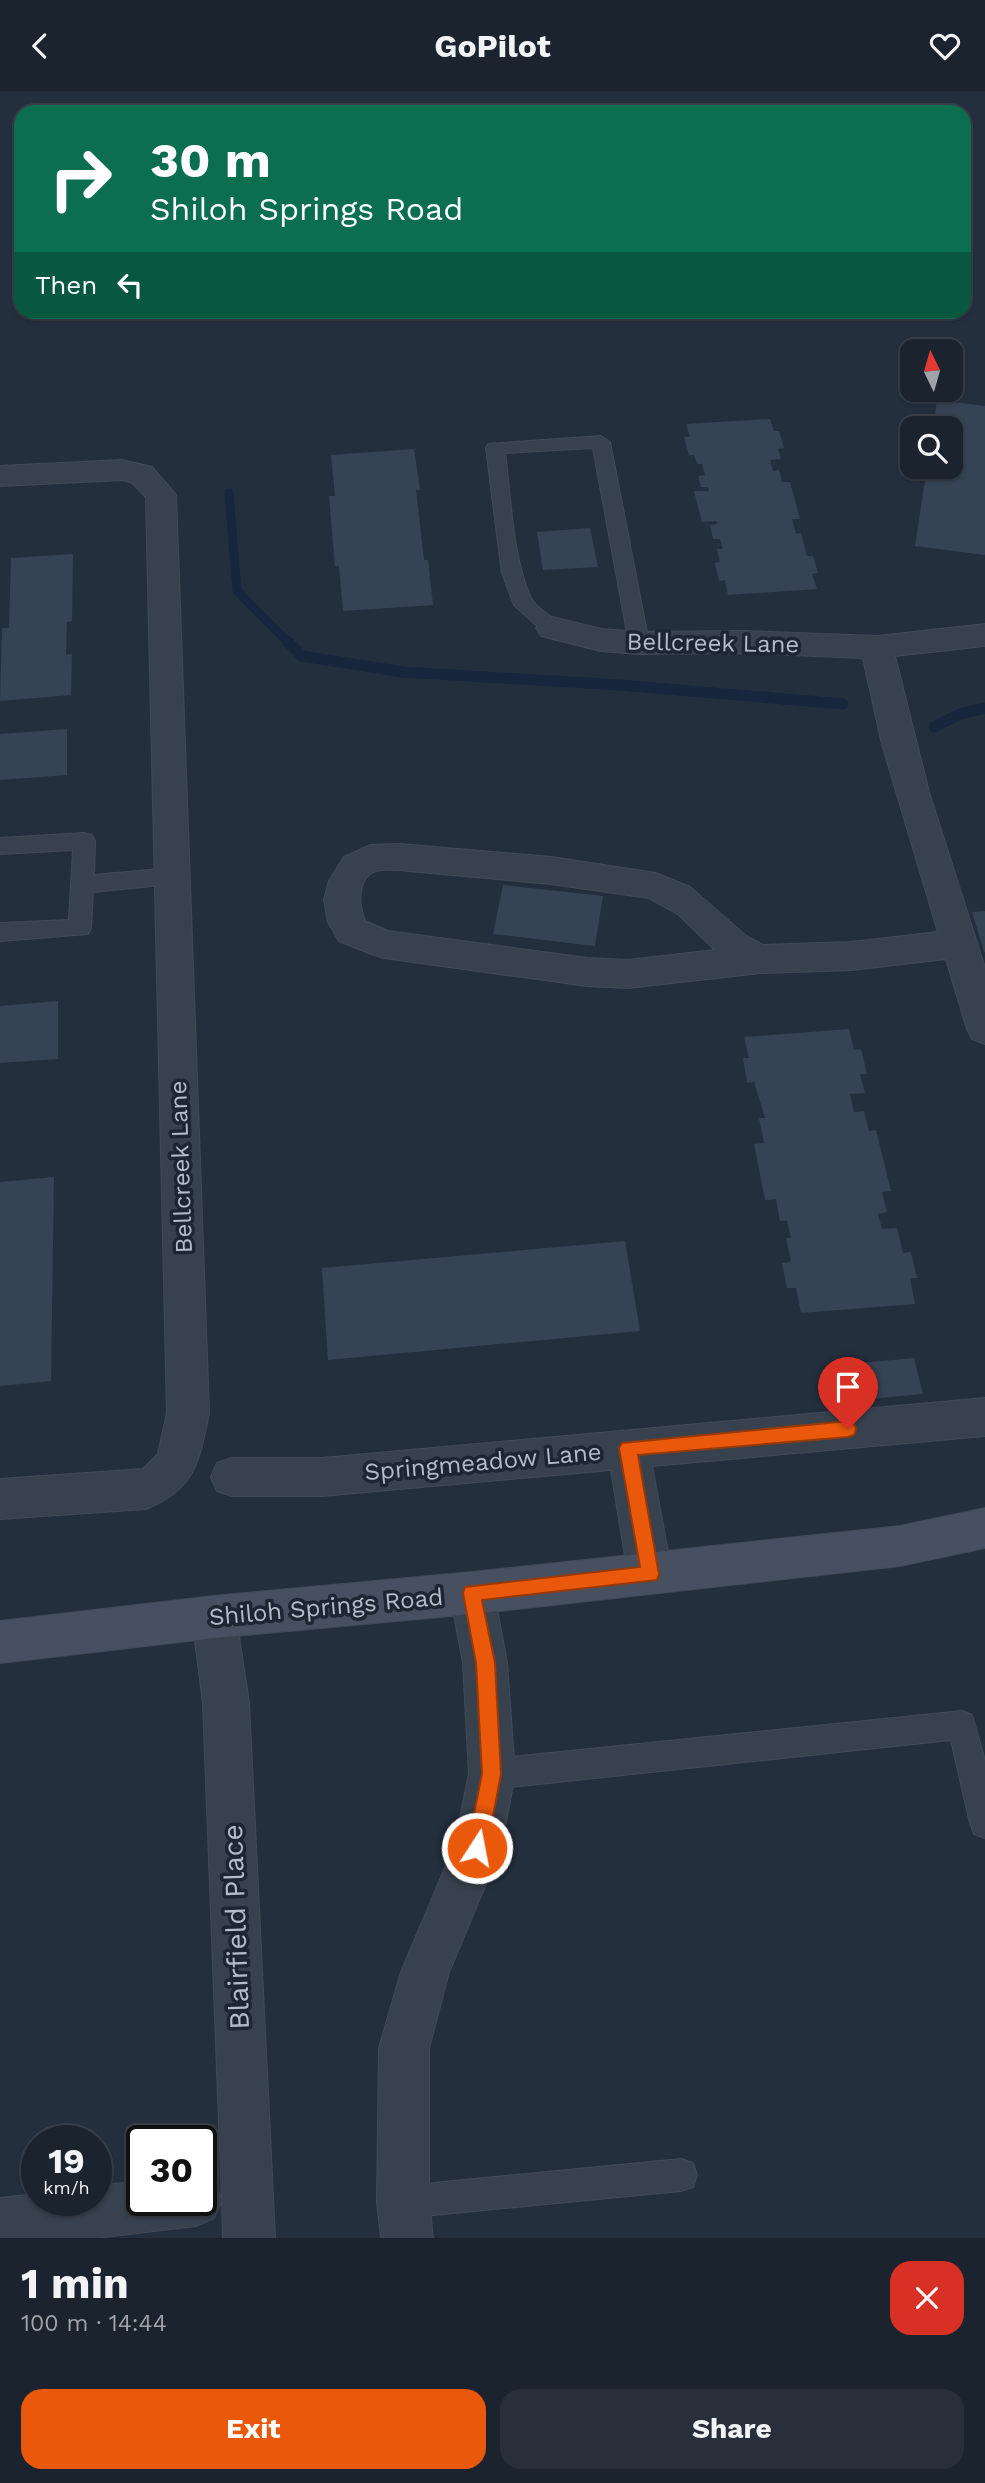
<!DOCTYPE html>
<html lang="en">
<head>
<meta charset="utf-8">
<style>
  body { margin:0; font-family:"Work Sans",sans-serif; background:#282f3a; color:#f1f3f6; height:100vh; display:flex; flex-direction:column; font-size:26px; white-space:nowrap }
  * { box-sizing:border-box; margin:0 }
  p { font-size:23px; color:#a0a4aa }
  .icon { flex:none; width:38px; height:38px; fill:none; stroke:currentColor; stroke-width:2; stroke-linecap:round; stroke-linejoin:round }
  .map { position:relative; height:2147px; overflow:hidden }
  .side { display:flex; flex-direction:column; background:#1b232e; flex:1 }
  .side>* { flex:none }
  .hud { position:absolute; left:14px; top:14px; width:957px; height:214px; border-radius:21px; box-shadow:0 2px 5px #0004,0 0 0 2px #39404a; background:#0b6e4f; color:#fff; overflow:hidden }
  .needle { width:46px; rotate:355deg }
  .controls { position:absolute; left:900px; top:248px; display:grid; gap:14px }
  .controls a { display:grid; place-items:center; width:63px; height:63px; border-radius:14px; background:#1b232e; box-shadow:0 2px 5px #0004,0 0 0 2px #39404a; font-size:35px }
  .speed { position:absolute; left:21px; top:2034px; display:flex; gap:14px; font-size:35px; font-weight:700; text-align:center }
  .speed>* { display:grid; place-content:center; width:91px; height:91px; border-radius:50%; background:#1b232e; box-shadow:0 2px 5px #0004,0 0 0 2px #39404a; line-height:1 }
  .speed small { font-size:18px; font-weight:400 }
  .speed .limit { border:4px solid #111; border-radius:10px; background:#fff; color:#111 }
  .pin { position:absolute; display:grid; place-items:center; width:60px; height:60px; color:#fff; margin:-72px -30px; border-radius:50% 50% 50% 0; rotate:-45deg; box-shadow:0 0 7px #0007 }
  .pin .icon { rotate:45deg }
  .me { position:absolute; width:77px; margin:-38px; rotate:11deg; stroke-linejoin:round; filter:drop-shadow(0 0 5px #0008) }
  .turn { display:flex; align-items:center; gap:24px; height:147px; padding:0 21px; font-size:32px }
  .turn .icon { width:91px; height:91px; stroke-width:2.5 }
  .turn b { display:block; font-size:49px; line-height:60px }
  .then { display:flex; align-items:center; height:66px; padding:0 21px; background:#0003; gap:14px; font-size:26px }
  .round { display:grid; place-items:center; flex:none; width:74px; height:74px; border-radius:21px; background:#282f3a }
  .summary { display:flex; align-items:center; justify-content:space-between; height:119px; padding:0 21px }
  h1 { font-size:42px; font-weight:700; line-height:52px }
  .cta { display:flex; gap:14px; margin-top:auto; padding:14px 21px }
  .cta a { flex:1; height:80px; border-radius:21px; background:#ea580c; color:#fff; font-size:28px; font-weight:700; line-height:80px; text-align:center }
  .cta a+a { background:#282f3a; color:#f1f3f6 }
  header { display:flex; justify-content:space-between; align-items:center; height:91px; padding:0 21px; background:#1b232e; font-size:32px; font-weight:700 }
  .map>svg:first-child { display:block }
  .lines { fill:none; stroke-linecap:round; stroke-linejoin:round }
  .stream-far1 { stroke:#17263c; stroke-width:9 }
  .stream { stroke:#17263c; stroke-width:11 }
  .building { fill:#364354 }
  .lane-casing { stroke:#414a57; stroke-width:2 }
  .street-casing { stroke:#414a57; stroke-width:2 }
  .secondary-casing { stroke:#414a57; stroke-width:2 }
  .lane { fill:#38414e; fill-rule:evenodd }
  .street { fill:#38414e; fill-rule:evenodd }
  .secondary { fill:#465061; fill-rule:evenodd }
  .route { fill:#ea580c; stroke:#983908; stroke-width:2 }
  .labels { text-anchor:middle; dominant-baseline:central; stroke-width:7; stroke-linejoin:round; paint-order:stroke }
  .street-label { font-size:24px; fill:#b4bcc9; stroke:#1d2633 }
  .near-street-label { font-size:28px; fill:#b4bcc9; stroke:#1d2633 }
</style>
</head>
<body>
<header><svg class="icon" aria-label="back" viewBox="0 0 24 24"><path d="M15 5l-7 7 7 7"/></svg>GoPilot<svg class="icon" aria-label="heart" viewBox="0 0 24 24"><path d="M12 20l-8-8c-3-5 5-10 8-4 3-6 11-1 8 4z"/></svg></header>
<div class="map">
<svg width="985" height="2147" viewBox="0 0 985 2147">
  <rect width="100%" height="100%" fill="#242f3e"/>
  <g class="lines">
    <path class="stream-far1" d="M 229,402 L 237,500 L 289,552"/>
    <g class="stream">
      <path d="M 287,550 L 302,565 L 403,581 L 619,594 L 843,613"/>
      <path d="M 934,636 L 960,623 L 985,617"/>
    </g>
  </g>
  <g class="building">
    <path d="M 937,309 L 985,315 L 985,464 L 915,455 L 927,376 L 950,376 L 950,338 L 933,338 Z"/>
    <path d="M 770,328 L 774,340 L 779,340 L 784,357 L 778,358 L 781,368 L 770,369 L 773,380 L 779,379 L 782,391 L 790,391 L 800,428 L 792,428 L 796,443 L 801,442 L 807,465 L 813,465 L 818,482 L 812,483 L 817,498 L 728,504 L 725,489 L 719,490 L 715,472 L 720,471 L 717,458 L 723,458 L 720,448 L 713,448 L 710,434 L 717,433 L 716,430 L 702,431 L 694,400 L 709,400 L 708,396 L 701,396 L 698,385 L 705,384 L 702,373 L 697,373 L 694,364 L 689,364 L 684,346 L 690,346 L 686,333 Z"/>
    <path d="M 414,358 L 420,399 L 416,399 L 424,469 L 428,469 L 433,514 L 343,520 L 339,475 L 335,475 L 329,405 L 335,405 L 331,364 Z"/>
    <path d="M 590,437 L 598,476 L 543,479 L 537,441 Z"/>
    <path d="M 73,463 L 72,530 L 67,531 L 66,564 L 72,563 L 71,604 L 0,610 L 2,537 L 9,537 L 11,467 Z"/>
    <path d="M 67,638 L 67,684 L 0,689 L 0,643 Z"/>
    <path d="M 503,794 L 603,805 L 595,855 L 493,843 Z"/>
    <path d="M 985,820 L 985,861 L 984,861 L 972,821 Z"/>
    <path d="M 58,910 L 58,968 L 0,972 L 0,915 Z"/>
    <path d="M 849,938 L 854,959 L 861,958 L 867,983 L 860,983 L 865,1002 L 850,1003 L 854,1021 L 864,1020 L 869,1040 L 876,1039 L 891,1100 L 882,1101 L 887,1121 L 878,1123 L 882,1138 L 897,1137 L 903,1162 L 911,1161 L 917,1187 L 910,1187 L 915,1213 L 801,1222 L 796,1197 L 787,1197 L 782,1172 L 791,1171 L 786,1147 L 791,1147 L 787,1130 L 780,1130 L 776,1108 L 765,1109 L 754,1053 L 764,1052 L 759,1027 L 765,1027 L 754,991 L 747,992 L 743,967 L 749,967 L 744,946 Z"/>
    <path d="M 54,1086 L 51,1290 L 0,1295 L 0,1091 Z"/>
    <path d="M 625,1150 L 640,1240 L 328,1269 L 322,1177 Z"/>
    <path d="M 914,1267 L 923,1303 L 846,1310 L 838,1274 Z"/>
  </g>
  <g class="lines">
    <defs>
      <g id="lane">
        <path d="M 601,345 L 610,351 L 649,552 L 646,557 L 632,557 L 629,552 L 593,357 L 505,362 C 511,407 512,466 531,507 C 537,520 555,525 562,537 L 559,542 L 545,542 L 514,514 L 502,482 L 486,357 L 488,353 Z"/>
        <path d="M 84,742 L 92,744 L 95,750 L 94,784 L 172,777 L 180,779 L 183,785 L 180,791 L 172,793 L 93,801 L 91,837 L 88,843 L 0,850 L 0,832 L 69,829 L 73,759 L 0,763 L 0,747 Z"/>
        <path d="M 962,1620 L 972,1624 L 985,1670 L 985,1747 L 974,1743 L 970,1732 L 951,1649 L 492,1698 L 482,1693 L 477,1683 L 482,1673 L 492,1668 Z"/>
        <path d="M 681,2068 L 693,2072 L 697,2084 L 693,2096 L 681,2100 L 403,2127 L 391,2123 L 387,2111 L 391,2099 L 403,2095 Z"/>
      </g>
      <g id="street">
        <path d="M 122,369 L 152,376 L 176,404 L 209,1322 C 199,1370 196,1398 146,1418 L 0,1428 L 0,1388 L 143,1378 L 158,1363 L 167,1322 L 146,406 L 131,391 L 122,389 L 0,395 L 0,375 Z"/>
        <path d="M 552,526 L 601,538 L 639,541 L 745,540 L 877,545 L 985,533 L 985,555 L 895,565 L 929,701 L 985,877 L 985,953 L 972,948 L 967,938 L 946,868 L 851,879 L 761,882 L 628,897 L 587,895 L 384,867 L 371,863 L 339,850 L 328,831 L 324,809 L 329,790 L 344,766 L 371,754 L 399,753 L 551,766 L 656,782 L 690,796 L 746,845 L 763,854 L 851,851 L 938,841 L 882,653 L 863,567 L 745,562 L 639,563 L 601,560 L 541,545 L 536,537 L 541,529 ZM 399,779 L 551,793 L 649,807 L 678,823 L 715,859 L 628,869 L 587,867 L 388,840 L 365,830 C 359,815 356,786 376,780 C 383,778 392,779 399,779 Z"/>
        <path d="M 985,1307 L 985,1345 L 652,1375 L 672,1483 L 665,1497 L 650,1503 L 635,1497 L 628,1483 L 611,1379 L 322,1405 L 232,1405 L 217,1400 L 211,1386 L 217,1372 L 232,1367 L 322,1367 Z"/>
        <path d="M 472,1481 L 488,1487 L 494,1502 L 507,1572 L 515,1683 L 501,1757 L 449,1881 L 429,1957 L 429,2111 L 433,2147 L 381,2147 L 377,2111 L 379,1957 L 401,1881 L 454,1756 L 469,1683 L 463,1572 L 450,1502 L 456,1487 Z"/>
        <path d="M 214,1505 L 230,1511 L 236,1526 L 249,1612 L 275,2147 L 223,2147 L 222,2109 L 214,2127 L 196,2135 L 96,2147 L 0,2147 L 0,2107 L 37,2103 L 37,2109 L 96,2109 L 96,2095 L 142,2090 L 142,2109 L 201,2109 L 201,2085 L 214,2091 L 222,2109 L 203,1612 L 192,1526 L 198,1511 Z"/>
      </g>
      <path id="secondary" d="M 985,1417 L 985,1457 L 900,1475 L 472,1523 L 214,1547 L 0,1572 L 0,1530 L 214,1505 L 472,1481 L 900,1435 Z"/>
    </defs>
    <use href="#lane" class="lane-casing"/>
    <use href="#street" class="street-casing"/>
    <use href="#secondary" class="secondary-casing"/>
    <use href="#lane" class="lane"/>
    <use href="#street" class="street"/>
    <use href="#secondary" class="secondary"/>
  </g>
  <path class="route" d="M 848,1330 L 854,1333 L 856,1338 L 854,1344 L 848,1346 L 638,1364 L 659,1483 L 657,1489 L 482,1509 L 495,1572 L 501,1683 L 487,1757 L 484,1764 L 477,1767 L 470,1764 L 467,1757 L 482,1683 L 476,1572 L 463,1502 L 465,1496 L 640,1476 L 619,1357 L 622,1352 Z"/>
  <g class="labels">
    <g class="street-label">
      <text transform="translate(713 552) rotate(1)">Bellcreek Lane</text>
      <text transform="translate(181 1076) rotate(-92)">Bellcreek Lane</text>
      <text transform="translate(483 1371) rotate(-5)">Springmeadow Lane</text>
      <text transform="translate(326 1516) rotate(-5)">Shiloh Springs Road</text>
    </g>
    <g class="near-street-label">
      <text transform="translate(236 1836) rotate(-92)">Blairfield Place</text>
    </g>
  </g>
</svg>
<div class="controls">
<a><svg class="needle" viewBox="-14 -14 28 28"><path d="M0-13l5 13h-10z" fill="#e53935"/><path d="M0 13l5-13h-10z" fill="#a0a4aa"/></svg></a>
<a><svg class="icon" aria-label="search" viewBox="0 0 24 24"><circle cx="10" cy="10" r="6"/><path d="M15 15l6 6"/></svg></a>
</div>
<div class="speed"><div>19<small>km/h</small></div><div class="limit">30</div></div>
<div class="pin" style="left:848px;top:1338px;background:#d93025"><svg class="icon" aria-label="arrive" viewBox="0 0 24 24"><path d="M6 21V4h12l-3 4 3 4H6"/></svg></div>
<svg class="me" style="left:477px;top:1757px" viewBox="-20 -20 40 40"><circle r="17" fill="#ea580c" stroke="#fff" stroke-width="3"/><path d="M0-11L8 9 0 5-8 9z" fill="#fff"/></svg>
<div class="hud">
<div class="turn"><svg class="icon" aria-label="right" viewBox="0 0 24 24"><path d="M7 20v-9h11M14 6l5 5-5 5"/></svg><div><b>30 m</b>Shiloh Springs Road</div></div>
<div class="then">Then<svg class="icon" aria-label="left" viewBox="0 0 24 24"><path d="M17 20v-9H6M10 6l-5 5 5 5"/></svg></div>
</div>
</div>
<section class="side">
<div class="summary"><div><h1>1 min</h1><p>100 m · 14:44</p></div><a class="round" style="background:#d93025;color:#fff"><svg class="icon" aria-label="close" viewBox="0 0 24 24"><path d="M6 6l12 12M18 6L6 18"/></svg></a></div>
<div class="cta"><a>Exit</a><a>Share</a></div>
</section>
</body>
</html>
